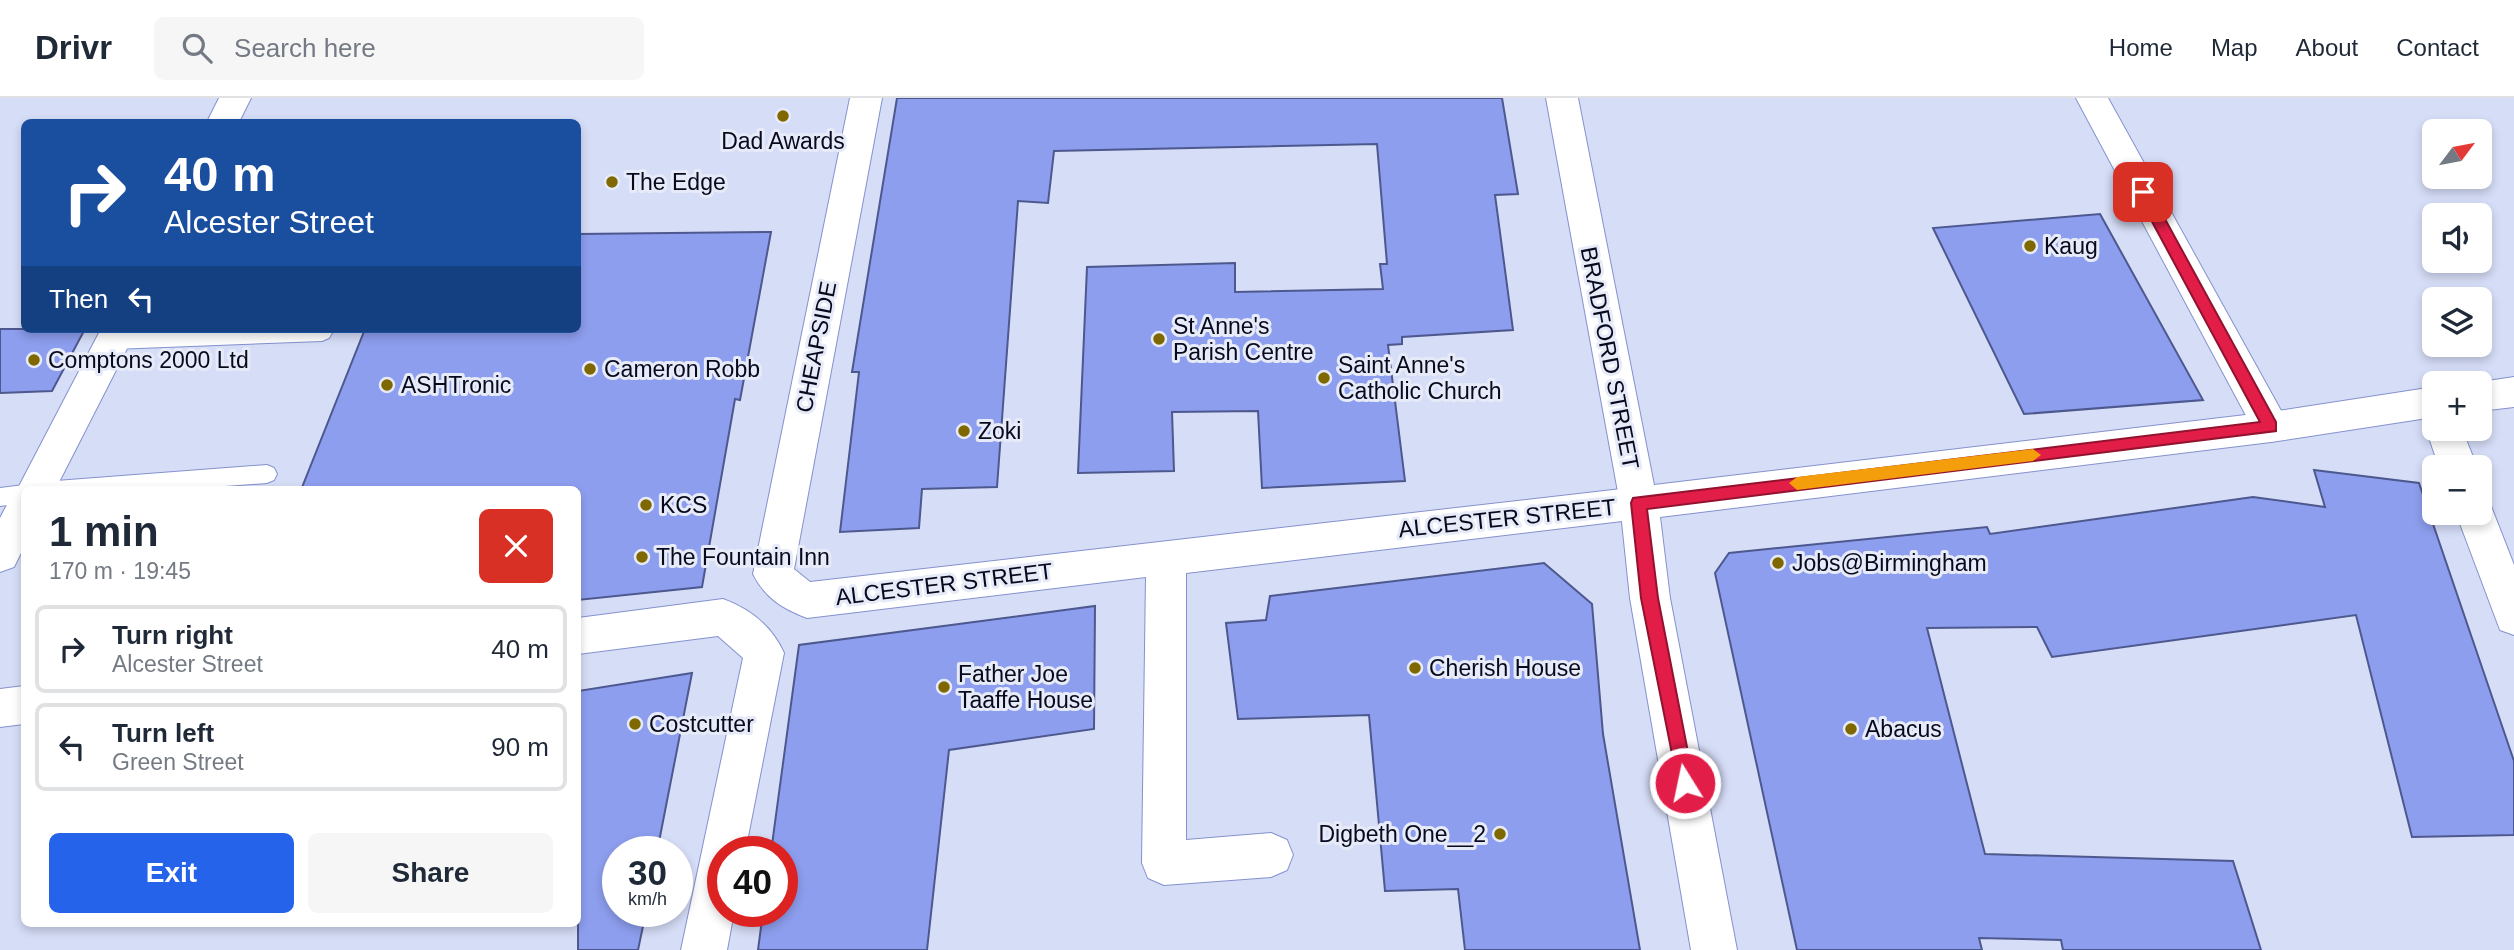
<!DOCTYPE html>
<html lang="en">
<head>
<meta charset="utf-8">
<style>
  body { margin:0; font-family:Helvetica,sans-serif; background:#f6f6f7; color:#1f2937; height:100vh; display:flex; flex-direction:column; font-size:26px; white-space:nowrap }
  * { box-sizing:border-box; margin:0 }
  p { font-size:23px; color:#747a83 }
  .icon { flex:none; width:38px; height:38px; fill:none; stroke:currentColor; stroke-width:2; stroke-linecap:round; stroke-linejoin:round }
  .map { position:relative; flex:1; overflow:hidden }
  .panel { position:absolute; left:21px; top:388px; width:560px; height:441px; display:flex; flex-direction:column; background:#fff; border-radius:10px; box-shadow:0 4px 10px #0003 }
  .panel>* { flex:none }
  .guide { position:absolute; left:21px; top:21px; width:560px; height:214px; border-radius:10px; box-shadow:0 4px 10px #0003; background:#1a4fa0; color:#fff; overflow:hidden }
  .needle { width:46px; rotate:58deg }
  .fabs { position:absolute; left:2422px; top:21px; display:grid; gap:14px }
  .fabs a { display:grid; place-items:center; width:70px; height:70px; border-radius:10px; background:#fff; box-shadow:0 4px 10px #0003; font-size:35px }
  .speed { position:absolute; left:602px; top:738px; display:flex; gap:14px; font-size:35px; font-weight:700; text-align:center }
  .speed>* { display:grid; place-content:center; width:91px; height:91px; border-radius:50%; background:#fff; box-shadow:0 4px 10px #0003; line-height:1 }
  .speed small { font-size:18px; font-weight:400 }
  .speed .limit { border:10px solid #d22; background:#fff; color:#111 }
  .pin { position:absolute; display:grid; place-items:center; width:60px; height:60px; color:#fff; margin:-30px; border-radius:14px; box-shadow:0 4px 10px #0006 }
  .me { position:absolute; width:77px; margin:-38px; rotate:350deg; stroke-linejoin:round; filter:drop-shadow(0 0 5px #0008) }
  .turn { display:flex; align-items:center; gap:24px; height:147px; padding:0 28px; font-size:32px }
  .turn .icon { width:91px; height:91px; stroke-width:2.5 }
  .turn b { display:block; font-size:49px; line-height:60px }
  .then { display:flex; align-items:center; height:66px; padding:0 28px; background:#0003; gap:14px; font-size:26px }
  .round { display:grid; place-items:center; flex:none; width:74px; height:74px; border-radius:10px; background:#f6f6f7 }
  .summary { display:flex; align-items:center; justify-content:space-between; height:119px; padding:0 28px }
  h1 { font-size:42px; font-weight:600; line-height:52px }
  .action { display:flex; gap:14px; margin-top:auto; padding:14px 28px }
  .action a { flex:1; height:80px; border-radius:10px; background:#2563eb; color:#fff; font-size:28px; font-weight:600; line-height:80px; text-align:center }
  .action a+a { background:#f6f6f7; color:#1f2937 }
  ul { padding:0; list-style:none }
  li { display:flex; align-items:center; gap:21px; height:88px; margin:0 14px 10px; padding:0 14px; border:4px solid #e0e1e3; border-radius:10px }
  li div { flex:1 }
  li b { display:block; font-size:26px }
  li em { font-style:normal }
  header { display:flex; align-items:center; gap:42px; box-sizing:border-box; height:98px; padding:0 35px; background:#fff; border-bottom:2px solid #e0e1e3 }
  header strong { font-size:33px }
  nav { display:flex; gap:38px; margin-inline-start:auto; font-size:24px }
  .search { width:490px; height:63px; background:#f6f6f7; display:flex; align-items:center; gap:18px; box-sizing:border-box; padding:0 24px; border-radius:10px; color:#747a83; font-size:26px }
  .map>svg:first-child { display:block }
  .building { fill:#8d9eee; stroke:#4d588e; stroke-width:2 }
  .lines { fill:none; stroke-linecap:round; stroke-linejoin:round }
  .service-casing { stroke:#8492cd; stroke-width:2 }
  .minor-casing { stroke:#8492cd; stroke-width:2 }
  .tertiary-casing { stroke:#8492cd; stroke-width:2 }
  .service { fill:#fff; fill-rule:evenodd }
  .minor { fill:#fff; fill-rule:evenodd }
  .tertiary { fill:#fff; fill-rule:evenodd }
  .route { fill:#e11d48; stroke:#92132f; stroke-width:2 }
  .slow { fill:#f59e0b }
  .poi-dot { fill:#806800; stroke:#e7ebf8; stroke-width:2.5 }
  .labels { text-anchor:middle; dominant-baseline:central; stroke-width:6; stroke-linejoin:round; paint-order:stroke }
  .poi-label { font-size:23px; fill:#070a1f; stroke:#e7ebf8; text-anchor:start }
  .street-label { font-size:23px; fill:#070a1f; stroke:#e7ebf8 }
</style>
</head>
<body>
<header>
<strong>Drivr</strong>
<div class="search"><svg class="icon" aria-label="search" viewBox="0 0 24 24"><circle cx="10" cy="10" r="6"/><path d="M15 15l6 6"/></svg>Search here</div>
<nav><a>Home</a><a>Map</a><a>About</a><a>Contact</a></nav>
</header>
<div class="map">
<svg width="2514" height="852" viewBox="0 0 2514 852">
  <rect width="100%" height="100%" fill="#d6ddf7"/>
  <g class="building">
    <path d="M 897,0 L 1502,0 L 1518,96 L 1495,97 L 1513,232 L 1402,239 L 1402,246 L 1388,247 L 1405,383 L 1262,390 L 1258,313 L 1172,314 L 1174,373 L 1078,375 L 1087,169 L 1235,165 L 1235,194 L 1383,191 L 1380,166 L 1387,166 L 1377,46 L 1054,53 L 1048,105 L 1018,103 L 997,389 L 922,391 L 919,430 L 840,434 L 859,274 L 852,274 Z"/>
    <path d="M 2100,116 L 2203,302 L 2024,316 L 1933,130 Z"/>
    <path d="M 771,134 L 740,302 L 735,301 L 702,489 L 578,502 L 578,392 L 301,392 L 365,231 L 578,231 L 578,136 Z"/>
    <path d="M 0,231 L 85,231 L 52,293 L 0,295 Z"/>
    <path d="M 2314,372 L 2419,385 L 2514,663 L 2514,737 L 2412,739 L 2356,517 L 2052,559 L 2037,529 L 1927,530 L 1985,756 L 2233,763 L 2261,852 L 2063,852 L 2061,842 L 1979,840 L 1982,852 L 1797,852 L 1715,475 L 1729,455 L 1987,429 L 1990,436 L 2253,399 L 2325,409 Z"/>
    <path d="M 1544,465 L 1592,506 L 1603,636 L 1640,852 L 1465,852 L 1458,791 L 1385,793 L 1369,617 L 1238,621 L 1226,525 L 1266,522 L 1270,498 Z"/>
    <path d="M 1095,508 L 1094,631 L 949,652 L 927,852 L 758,852 L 763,814 L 782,814 L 782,754 L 771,754 L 799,547 Z"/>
    <path d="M 692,575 L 657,754 L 618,754 L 618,814 L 646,814 L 638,852 L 578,852 L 578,593 Z"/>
  </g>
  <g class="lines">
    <defs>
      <g id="service">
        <path d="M 228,231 L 330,231 L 332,235 L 329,240 L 322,243 L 113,251 L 106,248 L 103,243 L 106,238 L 113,235 Z"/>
        <path d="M 267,367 L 274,370 L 277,376 L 274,382 L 267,385 L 170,392 L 46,392 L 49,386 L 56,383 Z"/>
        <path d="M 24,387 L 32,392 L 24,392 L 24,405 L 0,408 L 0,390 Z"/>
      </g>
      <g id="minor">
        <path d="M 219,0 L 251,0 L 239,24 L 207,24 Z"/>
        <path d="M 850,0 L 882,0 L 794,471 L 810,484 L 1639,389 L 1652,394 L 1658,405 L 1652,416 L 1639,421 L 1186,475 L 1186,742 L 1271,735 L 1287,742 L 1293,757 L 1287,772 L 1271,779 L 1164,787 L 1148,780 L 1142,765 L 1146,479 L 807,520 C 783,511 765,500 753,476 Z"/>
        <path d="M 2076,0 L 2108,0 L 2284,318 L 2289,329 L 2284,340 L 2271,344 L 2258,340 Z"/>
        <path d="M 101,231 L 137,231 L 55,392 L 24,392 L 24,449 L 14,469 L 0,474 L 0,420 L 10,401 L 20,398 L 17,392 Z"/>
        <path d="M 2434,319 L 2434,331 L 2462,331 L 2477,369 L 2439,369 L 2426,331 Z"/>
        <path d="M 2480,400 L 2489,403 L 2514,467 L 2514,537 L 2500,532 L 2456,415 L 2480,415 Z"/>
        <path d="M 723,501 C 750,511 772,528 784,555 L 745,754 L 723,754 L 723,814 L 734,814 L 727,852 L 681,852 L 743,560 L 718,538 L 578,556 L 578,520 Z"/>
        <path d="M 24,588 L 24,626 L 0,629 L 0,591 Z"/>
      </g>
      <g id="tertiary">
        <path d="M 1546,0 L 1578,0 L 1654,387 L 2271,314 L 2434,289 L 2434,319 L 2271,344 L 1660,419 L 1670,500 L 1737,852 L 1691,852 L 1630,500 L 1620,405 Z"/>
        <path d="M 2514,279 L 2514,309 L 2480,313 L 2480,285 L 2474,285 Z"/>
      </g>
    </defs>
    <use href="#service" class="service-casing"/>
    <use href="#minor" class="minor-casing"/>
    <use href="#tertiary" class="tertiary-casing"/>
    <use href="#service" class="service"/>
    <use href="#minor" class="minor"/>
    <use href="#tertiary" class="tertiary"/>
  </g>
  <path class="route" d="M 2143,89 L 2148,90 L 2276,324 L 2276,333 L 1647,411 L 1658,500 L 1694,685 L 1692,691 L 1685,693 L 1679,691 L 1641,500 L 1631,405 L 1633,400 L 2260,324 L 2136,94 Z"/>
  <path class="slow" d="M 2033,351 L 2041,357 L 2033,363 L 1797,392 L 1789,385 L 1797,379 Z"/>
  <g class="poi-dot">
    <circle cx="783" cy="18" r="7"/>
    <circle cx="612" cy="84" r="7"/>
    <circle cx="2030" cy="148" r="7"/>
    <circle cx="1159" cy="241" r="7"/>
    <circle cx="34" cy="262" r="7"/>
    <circle cx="590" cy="271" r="7"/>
    <circle cx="1324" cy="280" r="7"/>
    <circle cx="387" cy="287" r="7"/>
    <circle cx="964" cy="333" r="7"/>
    <circle cx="646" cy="407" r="7"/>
    <circle cx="642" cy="459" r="7"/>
    <circle cx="1778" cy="465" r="7"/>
    <circle cx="1415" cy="570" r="7"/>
    <circle cx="944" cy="589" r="7"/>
    <circle cx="635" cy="626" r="7"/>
    <circle cx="1851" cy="631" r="7"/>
    <circle cx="1500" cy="736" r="7"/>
  </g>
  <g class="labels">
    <g class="poi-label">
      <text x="783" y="43" text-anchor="middle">Dad Awards</text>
      <text x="626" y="84">The Edge</text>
      <text x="2044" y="148">Kaug</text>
      <text x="1173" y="228">St Anne's<tspan x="1173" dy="26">Parish Centre</tspan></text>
      <text x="48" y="262">Comptons 2000 Ltd</text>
      <text x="1338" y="267">Saint Anne's<tspan x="1338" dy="26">Catholic Church</tspan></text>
      <text x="604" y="271">Cameron Robb</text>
      <text x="401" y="287">ASHTronic</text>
      <text x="978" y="333">Zoki</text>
      <text x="660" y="407">KCS</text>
      <text x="656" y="459">The Fountain Inn</text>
      <text x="1792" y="465">Jobs@Birmingham</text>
      <text x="1429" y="570">Cherish House</text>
      <text x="958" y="576">Father Joe<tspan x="958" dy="26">Taaffe House</tspan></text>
      <text x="649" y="626">Costcutter</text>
      <text x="1865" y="631">Abacus</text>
      <text x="1486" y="736" text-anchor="end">Digbeth One__2</text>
    </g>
    <g class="street-label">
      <text transform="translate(816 249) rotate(-79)">CHEAPSIDE</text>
      <text transform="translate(1610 260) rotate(79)">BRADFORD STREET</text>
      <text transform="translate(1507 420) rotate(-6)">ALCESTER STREET</text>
      <text transform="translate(944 486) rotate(-7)">ALCESTER STREET</text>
    </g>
  </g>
</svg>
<div class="fabs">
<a><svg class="needle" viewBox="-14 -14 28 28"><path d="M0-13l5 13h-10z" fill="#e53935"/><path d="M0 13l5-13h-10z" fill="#747a83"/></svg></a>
<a><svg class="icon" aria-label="sound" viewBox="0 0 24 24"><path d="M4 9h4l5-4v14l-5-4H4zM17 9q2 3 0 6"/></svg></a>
<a><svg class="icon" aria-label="layers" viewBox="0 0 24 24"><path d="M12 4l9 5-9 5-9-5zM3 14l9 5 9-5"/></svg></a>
<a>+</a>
<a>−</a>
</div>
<div class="speed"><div>30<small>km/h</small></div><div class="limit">40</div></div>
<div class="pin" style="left:2143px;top:94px;background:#d93025"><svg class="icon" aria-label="arrive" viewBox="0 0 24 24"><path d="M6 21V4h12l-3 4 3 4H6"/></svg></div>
<svg class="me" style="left:1685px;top:685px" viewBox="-20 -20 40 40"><circle r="17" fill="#e11d48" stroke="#fff" stroke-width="3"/><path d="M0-11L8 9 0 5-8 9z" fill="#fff"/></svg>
<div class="guide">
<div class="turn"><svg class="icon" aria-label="right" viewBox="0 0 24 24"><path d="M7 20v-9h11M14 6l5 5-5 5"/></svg><div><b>40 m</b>Alcester Street</div></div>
<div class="then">Then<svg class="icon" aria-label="left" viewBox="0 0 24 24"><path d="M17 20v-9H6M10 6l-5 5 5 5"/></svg></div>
</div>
<section class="panel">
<div class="summary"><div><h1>1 min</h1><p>170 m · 19:45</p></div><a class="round" style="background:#d93025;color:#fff"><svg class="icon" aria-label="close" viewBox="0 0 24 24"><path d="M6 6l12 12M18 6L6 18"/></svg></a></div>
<ul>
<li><svg class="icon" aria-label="right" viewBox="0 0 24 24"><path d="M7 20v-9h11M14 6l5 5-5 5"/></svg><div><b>Turn right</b><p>Alcester Street</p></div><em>40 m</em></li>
<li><svg class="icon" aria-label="left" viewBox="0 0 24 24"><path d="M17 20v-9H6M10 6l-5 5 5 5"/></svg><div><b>Turn left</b><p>Green Street</p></div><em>90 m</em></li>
</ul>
<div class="action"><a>Exit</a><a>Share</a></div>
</section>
</div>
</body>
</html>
